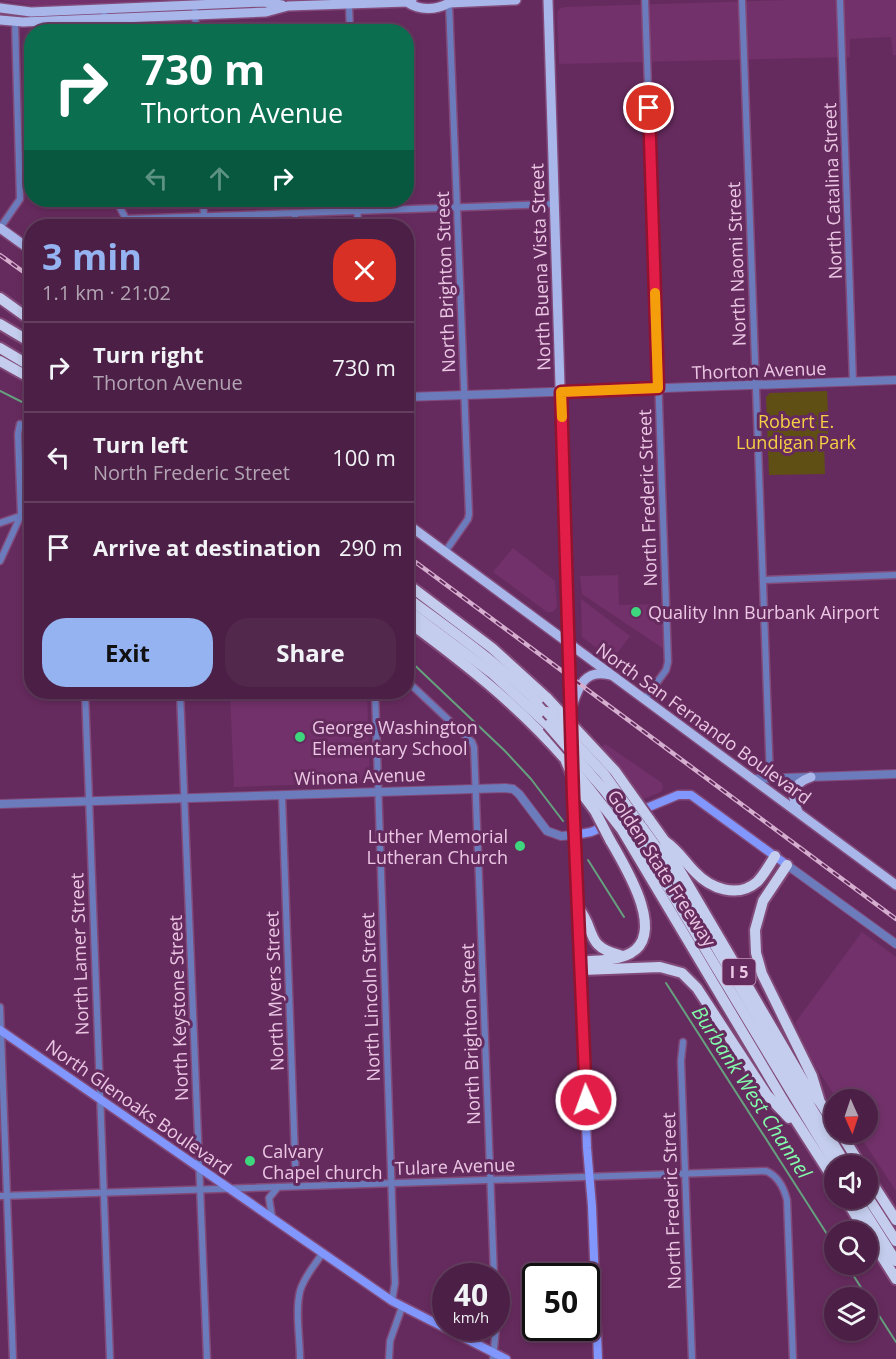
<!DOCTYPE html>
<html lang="en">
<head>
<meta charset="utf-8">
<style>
  body { margin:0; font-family:"Open Sans",sans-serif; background:#53284d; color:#f1f3f6; height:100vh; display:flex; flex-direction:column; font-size:22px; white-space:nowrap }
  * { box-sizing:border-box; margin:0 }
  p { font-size:20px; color:#b2a3b3 }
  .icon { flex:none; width:33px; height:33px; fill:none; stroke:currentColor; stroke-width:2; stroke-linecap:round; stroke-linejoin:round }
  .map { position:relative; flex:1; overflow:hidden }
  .panel { position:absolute; left:24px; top:219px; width:390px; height:480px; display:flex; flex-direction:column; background:#4c2046; border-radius:24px; box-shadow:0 3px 9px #0003,0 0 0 2px #633e5f }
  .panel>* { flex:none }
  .guide { position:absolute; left:24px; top:24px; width:390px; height:183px; border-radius:24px; box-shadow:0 3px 9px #0003,0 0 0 2px #633e5f; background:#0b6e4f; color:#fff; overflow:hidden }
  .needle { width:39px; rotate:177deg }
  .tools { position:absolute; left:824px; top:1089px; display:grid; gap:12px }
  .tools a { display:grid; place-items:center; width:54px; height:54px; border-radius:50%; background:#4c2046; box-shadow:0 3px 9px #0003,0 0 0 2px #633e5f; font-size:30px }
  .speed { position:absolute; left:432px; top:1263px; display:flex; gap:12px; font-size:30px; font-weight:700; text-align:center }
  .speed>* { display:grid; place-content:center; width:78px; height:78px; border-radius:50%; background:#4c2046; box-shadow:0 3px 9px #0003,0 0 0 2px #633e5f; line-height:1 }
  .speed small { font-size:15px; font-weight:400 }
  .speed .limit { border:3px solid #111; border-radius:9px; background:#fff; color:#111 }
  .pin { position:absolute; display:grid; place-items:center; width:51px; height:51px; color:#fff; margin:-26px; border:3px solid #fff; border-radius:50%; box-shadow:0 2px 6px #0007 }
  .me { position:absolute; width:66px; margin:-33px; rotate:358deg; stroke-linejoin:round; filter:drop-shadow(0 0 4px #0008) }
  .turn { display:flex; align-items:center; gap:21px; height:126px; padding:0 18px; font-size:27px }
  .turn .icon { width:78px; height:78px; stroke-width:2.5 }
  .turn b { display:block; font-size:42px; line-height:51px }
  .lanes { display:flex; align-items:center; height:57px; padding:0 18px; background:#0003; justify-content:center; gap:30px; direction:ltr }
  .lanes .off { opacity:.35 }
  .round { display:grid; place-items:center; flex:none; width:63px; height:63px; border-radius:24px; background:#53284d }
  .head { display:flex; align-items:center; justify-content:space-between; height:102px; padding:0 18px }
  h1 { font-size:36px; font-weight:700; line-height:45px; color:#95b2f1 }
  .primary-button { display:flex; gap:12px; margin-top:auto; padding:12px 18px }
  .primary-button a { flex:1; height:69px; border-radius:24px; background:#95b2f1; color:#111; font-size:24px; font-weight:700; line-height:69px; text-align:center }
  .primary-button a+a { background:#53284d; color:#f1f3f6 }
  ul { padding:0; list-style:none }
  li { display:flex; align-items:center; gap:18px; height:90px; padding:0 18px; border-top:2px solid #633e5f }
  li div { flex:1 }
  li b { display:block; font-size:22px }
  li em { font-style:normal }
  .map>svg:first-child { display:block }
  .built { fill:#72316a }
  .green { fill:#5f4f14 }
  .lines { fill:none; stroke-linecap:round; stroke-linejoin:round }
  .stream { stroke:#65a17f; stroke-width:2 }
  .minor-casing { stroke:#814a79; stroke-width:9 }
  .tertiary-casing { stroke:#814a79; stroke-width:10 }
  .secondary-casing { stroke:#814a79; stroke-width:11 }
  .primary-casing { stroke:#814a79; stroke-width:12 }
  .motorway-casing { stroke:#814a79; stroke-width:14 }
  .minor { stroke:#6c7bbc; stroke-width:6 }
  .tertiary { stroke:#6c7bbc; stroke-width:8 }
  .secondary { stroke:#8197fe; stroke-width:8 }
  .primary { stroke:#a8b6ea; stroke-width:9 }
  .motorway { stroke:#c4cded; stroke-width:10 }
  .rail-casing { stroke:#d5adce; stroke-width:4.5 }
  .rail { stroke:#662b5e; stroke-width:2; stroke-dasharray:7; stroke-linecap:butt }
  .motorway-bridge-casing { stroke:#814a79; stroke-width:14; stroke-linecap:butt }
  .motorway-bridge { stroke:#c4cded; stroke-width:10 }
  .route-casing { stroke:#92132f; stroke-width:15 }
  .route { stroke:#e11d48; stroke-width:10 }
  .slow { stroke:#f59e0b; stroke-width:10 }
  .poi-dot { fill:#3ed77d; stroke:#662b5e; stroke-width:2 }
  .labels { text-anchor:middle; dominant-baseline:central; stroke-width:6; stroke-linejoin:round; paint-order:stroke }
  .shield { fill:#662b5e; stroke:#c398bc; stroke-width:1.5 }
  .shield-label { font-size:16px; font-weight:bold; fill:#ebc7e4 }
  .street-label { font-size:18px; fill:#ebc7e4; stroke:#662b5e }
  .park-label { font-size:18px; fill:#f6cf44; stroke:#662b5e }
  .poi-label { font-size:18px; fill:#ebc7e4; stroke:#662b5e; text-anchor:start }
  .water-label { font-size:20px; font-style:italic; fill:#83fbab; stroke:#662b5e }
</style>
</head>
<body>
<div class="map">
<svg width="896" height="1359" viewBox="0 0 896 1359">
  <rect width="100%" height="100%" fill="#662b5e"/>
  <g class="built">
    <path d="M 0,0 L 165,0 L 43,7 Z"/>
    <path d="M 790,0 L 896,0 L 896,55 L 893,55 L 891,37 L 850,39 L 850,57 L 559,64 L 557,14 L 559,9 L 565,7 Z"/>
    <path d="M 513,548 L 555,581 L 557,607 L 553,612 L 547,612 L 493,572 Z"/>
    <path d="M 618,575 L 619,605 L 661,604 L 664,649 L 582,594 L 580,576 Z"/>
    <path d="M 581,599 L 630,636 L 612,660 L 582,637 Z"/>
    <path d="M 230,692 L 367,692 L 370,782 L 234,787 Z"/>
    <path d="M 605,744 L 662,783 L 663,788 L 661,792 L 607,813 L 595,798 L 589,759 Z"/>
    <path d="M 862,932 L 896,957 L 896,1191 L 858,1133 L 867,1132 L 867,1100 L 837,1099 L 812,1061 L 795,1023 Z"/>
  </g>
  <path class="green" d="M 827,391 L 828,411 L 823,412 L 823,419 L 828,419 L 828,436 L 824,442 L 825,474 L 769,475 L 766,397 L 770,393 Z"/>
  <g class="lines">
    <g class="stream">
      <path d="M 0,391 L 32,407"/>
      <path d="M 406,657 L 505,751 L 531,779 L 563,821"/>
      <path d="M 588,860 L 624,917"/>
      <path d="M 666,983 L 834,1245"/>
      <path d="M 846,1264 L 896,1342"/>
    </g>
    <defs>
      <g id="minor">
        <path d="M 742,0 L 770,778"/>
        <path d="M 840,0 L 853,382"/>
        <path d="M 349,4 L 350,32"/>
        <path d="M 104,9 L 105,32"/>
        <path d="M 195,11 L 196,32"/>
        <path d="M 116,200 L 126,219 L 134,226"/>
        <path d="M 203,200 L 204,216"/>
        <path d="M 357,200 L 358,226"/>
        <path d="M 295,213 L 295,226"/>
        <path d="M 126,219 L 553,204"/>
        <path d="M 0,228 L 20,199 L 15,22"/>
        <path d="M 0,523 L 32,512"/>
        <path d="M 445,552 L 468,519 L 469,514 L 449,3"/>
        <path d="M 0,561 L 21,515 L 18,434 L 20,424"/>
        <path d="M 763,580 L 896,575"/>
        <path d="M 406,680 L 472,742 L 474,747 L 494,1276"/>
        <path d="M 85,692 L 110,1359"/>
        <path d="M 180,692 L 207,1359"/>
        <path d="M 375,692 L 394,1261 L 395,1283 L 392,1301"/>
        <path d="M 645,699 L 666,670 L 668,662 L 645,0"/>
        <path d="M 282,795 L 296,1186"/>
        <path d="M 0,1007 L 13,1359"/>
        <path d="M 683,1042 L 681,1061 L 692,1359"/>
        <path d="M 0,1196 L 766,1171 C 778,1176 784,1188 787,1200 L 793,1359"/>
        <path d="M 272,1217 L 269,1198 L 278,1187"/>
        <path d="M 300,1359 C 300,1338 295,1312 300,1291 C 304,1277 314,1266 322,1254"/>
        <path d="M 389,1359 L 390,1341 L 402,1307"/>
        <path d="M 493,1359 L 496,1328"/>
      </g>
      <g id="tertiary">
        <path d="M 406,397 L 896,380"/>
        <path d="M 752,779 L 896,774"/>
        <path d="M 0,804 L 505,788 L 513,789 L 519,794 L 547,831 L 561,836 L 575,835"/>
        <path d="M 787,865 L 896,944"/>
      </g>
      <g id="secondary">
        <path d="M 568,643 L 571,726"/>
        <path d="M 573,781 L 587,1148 L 592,1206 L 598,1359"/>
        <path d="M 637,812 L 678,795 L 691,795 L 787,865"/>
        <path d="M 575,835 L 591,832 L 620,820"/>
        <path d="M 0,1030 L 392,1301 L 506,1359"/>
      </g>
      <g id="primary">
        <path d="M 548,0 L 568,643"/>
        <path d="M 407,2 C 420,11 436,10 449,3 L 516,0"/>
        <path d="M 0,8 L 31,12 L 264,2 L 282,5"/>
        <path d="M 0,20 L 23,22 L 266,12 L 288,6 L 407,2 L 412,0"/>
        <path d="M 0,228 L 32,251"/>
        <path d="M 406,523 L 896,885"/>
        <path d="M 571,709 C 578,689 583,668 610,675"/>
        <path d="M 798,812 C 790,793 792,784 811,777"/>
      </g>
      <g id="motorway">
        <path d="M 0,298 L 32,321"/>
        <path d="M 0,324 L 32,343"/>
        <path d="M 0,348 L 32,367"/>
        <path d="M 0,361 L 32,379"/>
        <path d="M 406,583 L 492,648 L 547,698"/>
        <path d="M 406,597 C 455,633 505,668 547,712"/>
        <path d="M 406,609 L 493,674 L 548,725"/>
        <path d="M 406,620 C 463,662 518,705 565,759"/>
        <path d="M 649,819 L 664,840 L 669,852 L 808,1089 L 820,1102 L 834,1124"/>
        <path d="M 639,823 L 662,855 L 796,1083 L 847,1166"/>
        <path d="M 631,826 L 836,1166"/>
        <path d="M 622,830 L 786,1105 L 834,1180"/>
        <path d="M 666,842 C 678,850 685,862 695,872 C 710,888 737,899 757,882 C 764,875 770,864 775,856"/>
        <path d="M 787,865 L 763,901 L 755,930 L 756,953 L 762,974 L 812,1076 L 819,1099"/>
        <path d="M 579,909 C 596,930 585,947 620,955"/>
        <path d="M 581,962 C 597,960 616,961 631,953 C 667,932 624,865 610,840"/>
        <path d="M 582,970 L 660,967 L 682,973 L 697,988 L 767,1095 L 789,1118"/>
        <path d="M 840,1132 L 861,1166"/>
        <path d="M 867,1175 L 896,1220"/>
        <path d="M 867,1196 L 896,1241"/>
        <path d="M 845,1198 L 866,1232"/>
        <path d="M 856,1198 L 896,1261"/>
        <path d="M 867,1233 L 896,1279"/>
      </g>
    </defs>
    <use href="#minor" class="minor-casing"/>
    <use href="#tertiary" class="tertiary-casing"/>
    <use href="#secondary" class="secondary-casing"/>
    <use href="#primary" class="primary-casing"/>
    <use href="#motorway" class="motorway-casing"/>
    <use href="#minor" class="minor"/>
    <use href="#tertiary" class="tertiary"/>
    <use href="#secondary" class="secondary"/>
    <use href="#primary" class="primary"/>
    <use href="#motorway" class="motorway"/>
    <defs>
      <g id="rail">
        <path d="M 0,255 L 32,278"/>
        <path d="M 406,555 L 896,919"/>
      </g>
    </defs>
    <use href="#rail" class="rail-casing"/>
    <use href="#rail" class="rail"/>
    <defs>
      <g id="motorway-bridge">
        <path d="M 547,698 L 615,771 L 649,819"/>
        <path d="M 547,712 L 604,774 L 639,823"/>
        <path d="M 548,725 L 605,791 L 631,826"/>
        <path d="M 565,759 L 577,787 L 595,811 L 610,840"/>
        <path d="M 573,768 L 622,830"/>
      </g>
    </defs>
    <use href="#motorway-bridge" class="motorway-bridge-casing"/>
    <use href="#motorway-bridge" class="motorway-bridge"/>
  </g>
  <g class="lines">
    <defs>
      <path id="route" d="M 586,1100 L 573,796 L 561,392 L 658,388 L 649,108"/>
    </defs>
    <use href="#route" class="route-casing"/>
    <use href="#route" class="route"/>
    <path class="slow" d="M 562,417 L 561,392 L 658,388 L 655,293"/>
  </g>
  <g class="poi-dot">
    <circle cx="636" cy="612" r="6"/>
    <circle cx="300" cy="737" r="6"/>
    <circle cx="520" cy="846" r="6"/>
    <circle cx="250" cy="1161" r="6"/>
  </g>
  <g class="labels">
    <rect class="shield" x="722.5" y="959" width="33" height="26" rx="4.5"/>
    <g class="shield-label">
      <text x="739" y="972">I 5</text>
    </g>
    <g class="street-label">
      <text transform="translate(832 191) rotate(-92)">North Catalina Street</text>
      <text transform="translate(736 264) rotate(-92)">North Naomi Street</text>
      <text transform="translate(540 267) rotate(-92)">North Buena Vista Street</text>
      <text transform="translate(445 282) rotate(-92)">North Brighton Street</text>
      <text transform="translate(759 370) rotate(-2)">Thorton Avenue</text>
      <text transform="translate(647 498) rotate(-92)">North Frederic Street</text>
      <text transform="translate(704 723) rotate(36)">North San Fernando Boulevard</text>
      <text transform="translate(360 776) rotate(-2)">Winona Avenue</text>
      <text transform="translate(662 868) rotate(57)">Golden State Freeway</text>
      <text transform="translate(79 954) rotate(-92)">North Lamer Street</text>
      <text transform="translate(274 991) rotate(-92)">North Myers Street</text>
      <text transform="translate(370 997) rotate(-92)">North Lincoln Street</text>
      <text transform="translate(178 1008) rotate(-92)">North Keystone Street</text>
      <text transform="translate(470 1034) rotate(-92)">North Brighton Street</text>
      <text transform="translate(139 1107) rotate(35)">North Glenoaks Boulevard</text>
      <text transform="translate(455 1166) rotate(-2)">Tulare Avenue</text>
      <text transform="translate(671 1201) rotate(-92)">North Frederic Street</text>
    </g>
    <g class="park-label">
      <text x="796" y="421">Robert E.<tspan x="796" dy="21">Lundigan Park</tspan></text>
    </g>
    <g class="poi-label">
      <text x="648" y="612">Quality Inn Burbank Airport</text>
      <text x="312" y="727">George Washington<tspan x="312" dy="21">Elementary School</tspan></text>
      <text x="508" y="836" text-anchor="end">Luther Memorial<tspan x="508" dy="21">Lutheran Church</tspan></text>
      <text x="262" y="1151">Calvary<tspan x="262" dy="21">Chapel church</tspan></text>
    </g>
    <g class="water-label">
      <text transform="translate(752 1092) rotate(57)">Burbank West Channel</text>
    </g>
  </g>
</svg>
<div class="tools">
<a><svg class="needle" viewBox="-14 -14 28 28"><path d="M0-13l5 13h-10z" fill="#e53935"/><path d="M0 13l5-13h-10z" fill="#b2a3b3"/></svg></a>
<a><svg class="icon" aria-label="sound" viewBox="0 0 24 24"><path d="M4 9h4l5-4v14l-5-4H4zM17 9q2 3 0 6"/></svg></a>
<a><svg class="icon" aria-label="search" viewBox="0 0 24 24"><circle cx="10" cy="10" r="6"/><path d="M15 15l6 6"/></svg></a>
<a><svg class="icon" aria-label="layers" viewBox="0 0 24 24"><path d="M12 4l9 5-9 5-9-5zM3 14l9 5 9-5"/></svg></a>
</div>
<div class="speed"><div>40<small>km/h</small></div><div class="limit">50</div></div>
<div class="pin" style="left:649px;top:108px;background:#d93025"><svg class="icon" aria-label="arrive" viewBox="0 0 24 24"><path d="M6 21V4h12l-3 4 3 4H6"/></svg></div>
<svg class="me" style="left:586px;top:1100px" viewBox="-20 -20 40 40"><circle r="17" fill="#e11d48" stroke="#fff" stroke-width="3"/><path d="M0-11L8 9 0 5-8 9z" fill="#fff"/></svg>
<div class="guide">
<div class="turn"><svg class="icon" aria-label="right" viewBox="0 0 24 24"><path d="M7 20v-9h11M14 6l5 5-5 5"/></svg><div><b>730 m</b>Thorton Avenue</div></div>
<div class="lanes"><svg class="icon off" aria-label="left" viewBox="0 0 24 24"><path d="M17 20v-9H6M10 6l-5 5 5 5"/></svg><svg class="icon off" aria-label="ahead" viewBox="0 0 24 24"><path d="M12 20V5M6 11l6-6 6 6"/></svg><svg class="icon" aria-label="right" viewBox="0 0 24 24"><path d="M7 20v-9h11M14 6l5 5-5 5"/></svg></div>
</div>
<section class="panel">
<div class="head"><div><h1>3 min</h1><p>1.1 km · 21:02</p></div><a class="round" style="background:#d93025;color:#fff"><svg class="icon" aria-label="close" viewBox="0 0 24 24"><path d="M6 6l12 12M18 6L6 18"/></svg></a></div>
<ul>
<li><svg class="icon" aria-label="right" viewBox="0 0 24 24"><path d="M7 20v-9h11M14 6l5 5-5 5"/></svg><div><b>Turn right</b><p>Thorton Avenue</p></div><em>730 m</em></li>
<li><svg class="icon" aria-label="left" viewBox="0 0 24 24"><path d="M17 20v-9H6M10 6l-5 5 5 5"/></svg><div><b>Turn left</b><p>North Frederic Street</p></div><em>100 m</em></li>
<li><svg class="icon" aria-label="arrive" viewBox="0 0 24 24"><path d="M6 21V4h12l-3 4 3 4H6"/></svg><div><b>Arrive at destination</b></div><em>290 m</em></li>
</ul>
<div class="primary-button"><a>Exit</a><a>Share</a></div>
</section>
</div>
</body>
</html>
